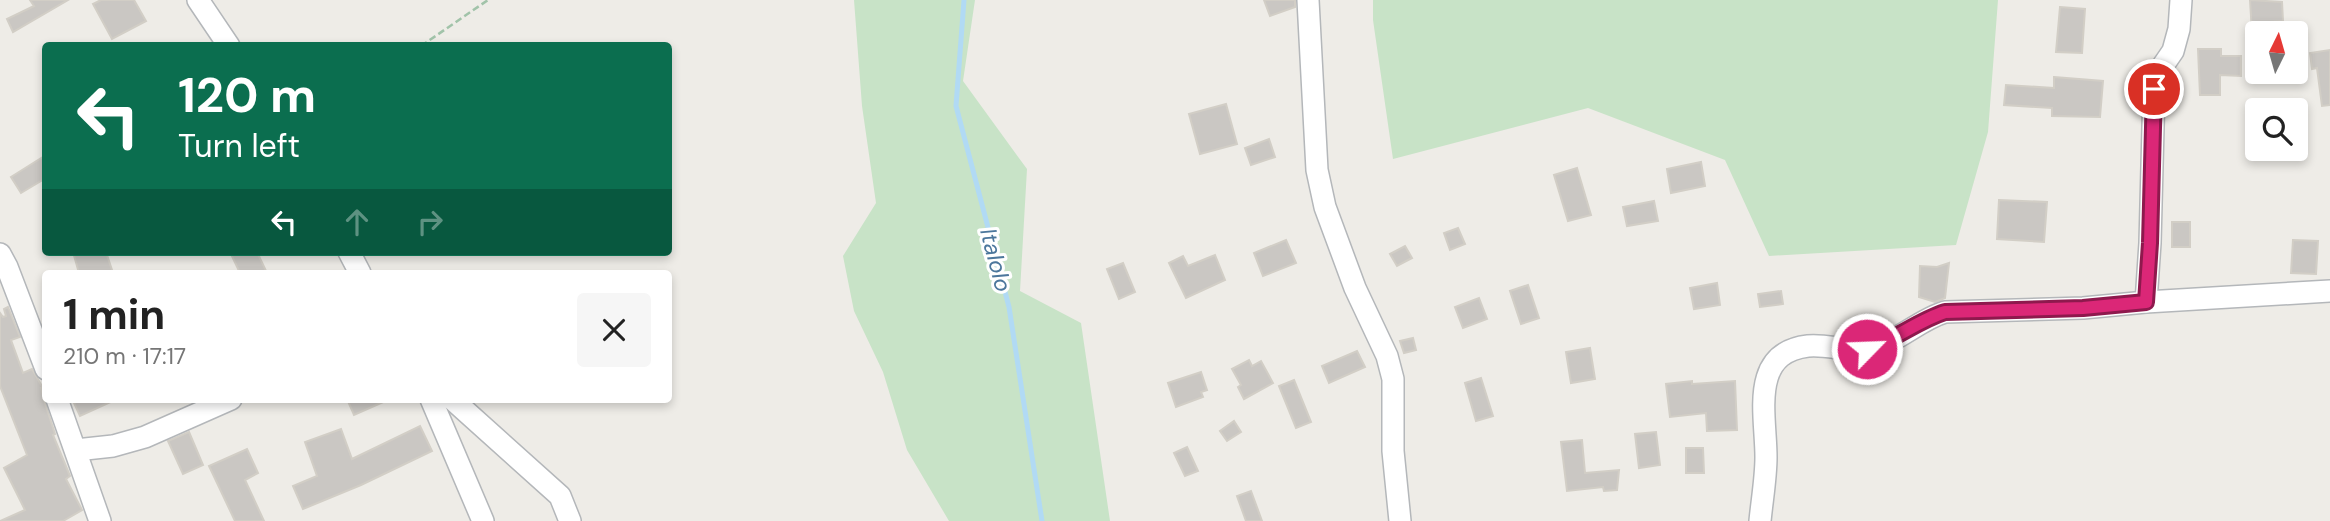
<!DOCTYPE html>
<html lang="en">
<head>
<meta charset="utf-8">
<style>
  body { margin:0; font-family:"DM Sans",sans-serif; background:#f6f6f6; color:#222; height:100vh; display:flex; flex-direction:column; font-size:26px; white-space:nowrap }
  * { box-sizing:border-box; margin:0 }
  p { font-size:23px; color:#767676 }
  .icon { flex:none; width:38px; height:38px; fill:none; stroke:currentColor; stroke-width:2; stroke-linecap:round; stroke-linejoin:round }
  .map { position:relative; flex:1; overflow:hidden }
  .sheet { position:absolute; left:42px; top:270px; width:630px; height:133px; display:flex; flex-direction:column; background:#fff; border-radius:7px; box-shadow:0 4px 10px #0003 }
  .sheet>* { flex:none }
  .guide { position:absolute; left:42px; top:42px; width:630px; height:214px; border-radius:7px; box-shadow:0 4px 10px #0003; background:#0b6e4f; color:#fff; overflow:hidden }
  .needle { width:46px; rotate:5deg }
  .fabs { position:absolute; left:2245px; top:21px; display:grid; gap:14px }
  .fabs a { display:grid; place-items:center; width:63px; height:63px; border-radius:7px; background:#fff; box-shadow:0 4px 10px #0003; font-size:35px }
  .pin { position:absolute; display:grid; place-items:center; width:60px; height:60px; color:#fff; margin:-30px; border:4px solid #fff; border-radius:50%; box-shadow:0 2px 7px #0007 }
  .me { position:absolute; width:77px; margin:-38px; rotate:66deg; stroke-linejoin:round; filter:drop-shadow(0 0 5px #0008) }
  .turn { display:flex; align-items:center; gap:24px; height:147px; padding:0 21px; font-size:32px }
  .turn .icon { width:91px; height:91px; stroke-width:2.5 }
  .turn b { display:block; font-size:49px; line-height:60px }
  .lanes { display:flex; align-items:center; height:66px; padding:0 21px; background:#0003; justify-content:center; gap:35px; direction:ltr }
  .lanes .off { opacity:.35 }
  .round { display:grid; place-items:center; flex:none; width:74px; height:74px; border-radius:7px; background:#f6f6f6 }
  .summary { display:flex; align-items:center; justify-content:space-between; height:119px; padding:0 21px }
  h1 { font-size:42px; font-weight:700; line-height:52px }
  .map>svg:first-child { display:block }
  .green { fill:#c8e3c7 }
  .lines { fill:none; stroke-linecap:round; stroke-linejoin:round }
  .stream { stroke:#b1daf4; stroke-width:5 }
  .building { fill:#cac7c3; stroke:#d2cec6; stroke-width:2 }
  .minor-casing { stroke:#b4b7ba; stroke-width:24 }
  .path { stroke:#a1c3a9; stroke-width:2.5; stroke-dasharray:7 3.5; stroke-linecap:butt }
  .minor { stroke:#fff; stroke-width:21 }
  .route-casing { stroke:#8e194d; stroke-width:18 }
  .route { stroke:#db2777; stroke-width:12 }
  .labels { text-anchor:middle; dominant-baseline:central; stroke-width:6; stroke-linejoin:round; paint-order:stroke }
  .water-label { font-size:23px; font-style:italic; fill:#4c779c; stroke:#fff }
</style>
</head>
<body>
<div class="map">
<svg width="2330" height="521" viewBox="0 0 2330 521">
  <rect width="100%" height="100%" fill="#eeece7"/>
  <g class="green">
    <path d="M 854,0 L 975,0 L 963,81 L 1027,169 L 1020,291 L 1081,323 L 1110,521 L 949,521 L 907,450 L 883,372 L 854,311 L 843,256 L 876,203 L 862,106 Z"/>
    <path d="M 1373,0 L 1998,0 L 1988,132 L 1956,245 L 1769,256 L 1725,160 L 1588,108 L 1393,159 L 1373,20 Z"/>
  </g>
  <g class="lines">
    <path class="stream" d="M 964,0 L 956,106 L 1009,307 L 1042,521"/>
  </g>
  <g class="building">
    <path d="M 30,0 L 68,0 L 13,32 L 7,19 L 34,6 Z"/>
    <path d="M 101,0 L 134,0 L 146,21 L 112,39 L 93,4 Z"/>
    <path d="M 1264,0 L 1295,0 L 1295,7 L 1270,16 Z"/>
    <path d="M 2250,0 L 2282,2 L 2283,21 L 2271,22 L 2272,33 L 2252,33 Z"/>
    <path d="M 2060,7 L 2085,9 L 2082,53 L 2056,52 Z"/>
    <path d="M 2198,49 L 2221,49 L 2221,56 L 2241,56 L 2241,76 L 2220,75 L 2220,95 L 2200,95 Z"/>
    <path d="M 2330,50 L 2330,105 L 2322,106 L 2317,68 L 2312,69 L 2310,53 Z"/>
    <path d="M 2054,77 L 2103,81 L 2100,117 L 2052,116 L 2052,108 L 2004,105 L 2006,85 L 2054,88 Z"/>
    <path d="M 1226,104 L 1237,144 L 1200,154 L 1189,114 Z"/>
    <path d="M 1269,139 L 1275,157 L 1251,165 L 1245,148 Z"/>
    <path d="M 46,155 L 46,178 L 21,193 L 11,177 Z"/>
    <path d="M 1701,162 L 1705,186 L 1671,193 L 1667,169 Z"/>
    <path d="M 1577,168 L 1591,215 L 1568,221 L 1554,175 Z"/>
    <path d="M 1999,200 L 2047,202 L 2044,242 L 1997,239 Z"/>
    <path d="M 1654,201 L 1658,221 L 1627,226 L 1623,207 Z"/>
    <rect x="2172" y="222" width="18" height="25"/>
    <path d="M 1458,228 L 1465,244 L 1450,250 L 1444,233 Z"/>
    <path d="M 1286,240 L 1296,263 L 1263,276 L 1254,253 Z"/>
    <path d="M 2293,240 L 2318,241 L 2316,274 L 2291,273 Z"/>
    <path d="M 1405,246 L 1412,258 L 1397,266 L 1390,254 Z"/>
    <path d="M 73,252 L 106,252 L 113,273 L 79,273 Z"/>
    <path d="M 230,252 L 257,252 L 267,273 L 240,273 Z"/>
    <path d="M 1215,255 L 1225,280 L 1186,298 L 1169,263 L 1183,256 L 1188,266 Z"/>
    <path d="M 1123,263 L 1135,292 L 1119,299 L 1107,269 Z"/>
    <path d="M 1949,263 L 1945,298 L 1935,302 L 1919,297 L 1920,266 L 1937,267 Z"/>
    <path d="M 1717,283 L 1720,305 L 1694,309 L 1690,288 Z"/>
    <path d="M 1528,285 L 1539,318 L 1521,324 L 1510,291 Z"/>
    <path d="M 1781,291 L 1783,304 L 1760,307 L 1758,294 Z"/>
    <path d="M 1479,298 L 1487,319 L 1463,328 L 1455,307 Z"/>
    <path d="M 8,307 L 20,337 L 11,340 L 23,373 L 32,369 L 43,388 L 41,388 L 45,403 L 55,434 L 53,435 L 70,476 L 66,479 L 82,510 L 63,521 L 0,521 L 25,510 L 4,468 L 27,455 L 0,386 L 0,313 L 3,317 L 6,316 L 4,309 Z"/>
    <path d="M 1413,338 L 1416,350 L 1404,353 L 1400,341 Z"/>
    <path d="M 1590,348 L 1595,379 L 1571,383 L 1566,352 Z"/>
    <path d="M 1357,351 L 1365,367 L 1329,383 L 1322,366 Z"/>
    <path d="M 1249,360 L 1252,366 L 1261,361 L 1273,383 L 1244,399 L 1238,387 L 1241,385 L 1232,369 Z"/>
    <path d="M 1201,372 L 1207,390 L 1201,392 L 1203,397 L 1176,407 L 1168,383 Z"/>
    <path d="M 1481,378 L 1493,416 L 1476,421 L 1465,383 Z"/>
    <path d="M 1294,380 L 1311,422 L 1296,428 L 1279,386 Z"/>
    <path d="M 1692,381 L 1692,384 L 1735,381 L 1737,430 L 1707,431 L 1706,413 L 1670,417 L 1666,384 Z"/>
    <path d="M 82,399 L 117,399 L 80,416 L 74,403 Z"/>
    <path d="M 347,399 L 390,399 L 354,415 Z"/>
    <path d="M 1234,421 L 1241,432 L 1227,441 L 1220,431 Z"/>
    <path d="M 420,426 L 432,451 L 361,485 L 303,509 L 293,486 L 317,476 L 305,442 L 341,429 L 352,459 Z"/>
    <path d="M 189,432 L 203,465 L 183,474 L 168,441 Z"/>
    <path d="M 1656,432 L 1660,465 L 1639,468 L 1635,434 Z"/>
    <path d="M 1582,440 L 1585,473 L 1619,470 L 1617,490 L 1604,491 L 1603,487 L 1567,491 L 1561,442 Z"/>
    <path d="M 1187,447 L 1198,471 L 1185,476 L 1174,453 Z"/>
    <path d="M 1686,448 L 1703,448 L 1704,473 L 1686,473 Z"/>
    <path d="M 247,449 L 258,473 L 245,480 L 264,521 L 235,521 L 209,466 Z"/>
    <path d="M 1251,491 L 1262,521 L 1246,521 L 1237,496 Z"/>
  </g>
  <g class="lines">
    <defs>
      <g id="minor">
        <path d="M 198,0 L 229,46"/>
        <path d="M 1308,0 L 1317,170 L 1325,207 L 1355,288 L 1387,356 L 1393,379 L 1393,451 L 1400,521"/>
        <path d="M 349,252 L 360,273"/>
        <path d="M 0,254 L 7,267 L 46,369"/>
        <path d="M 2146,302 L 2150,243 L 2154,89 L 2160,70 L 2173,51 L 2179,29 L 2181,0"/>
        <path d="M 57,399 L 100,521"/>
        <path d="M 431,399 L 483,521"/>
        <path d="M 452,399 L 560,496 L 570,521"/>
        <path d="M 76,450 L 113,446 L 145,437 L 231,399"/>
        <path d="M 1760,521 C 1762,500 1766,478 1766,457 C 1766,415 1749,353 1808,346 C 1827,344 1848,352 1867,349 C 1895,345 1918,320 1945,312 L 2083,308 L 2146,302 L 2330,291"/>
      </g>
    </defs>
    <use href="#minor" class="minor-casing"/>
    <path class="path" d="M 421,46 L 488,0"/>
    <use href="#minor" class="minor"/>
  </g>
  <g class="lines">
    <defs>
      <path id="route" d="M 1867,349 C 1895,340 1917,321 1945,312 L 2083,308 L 2146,302 L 2150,243 L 2154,89"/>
    </defs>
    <use href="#route" class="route-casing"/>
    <use href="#route" class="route"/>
  </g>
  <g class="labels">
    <g class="water-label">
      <text transform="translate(996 260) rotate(75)">Italolo</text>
    </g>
  </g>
</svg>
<div class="fabs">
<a><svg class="needle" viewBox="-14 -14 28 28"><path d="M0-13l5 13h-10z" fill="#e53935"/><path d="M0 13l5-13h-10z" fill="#767676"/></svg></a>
<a><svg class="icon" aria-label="search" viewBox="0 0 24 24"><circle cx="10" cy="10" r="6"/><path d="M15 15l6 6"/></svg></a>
</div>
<div class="pin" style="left:2154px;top:89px;background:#d93025"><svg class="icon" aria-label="arrive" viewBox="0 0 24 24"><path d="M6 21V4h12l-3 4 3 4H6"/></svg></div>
<svg class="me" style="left:1867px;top:349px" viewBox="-20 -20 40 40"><circle r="17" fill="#db2777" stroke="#fff" stroke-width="3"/><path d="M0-11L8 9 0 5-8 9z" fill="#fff"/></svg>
<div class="guide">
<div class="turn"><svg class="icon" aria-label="left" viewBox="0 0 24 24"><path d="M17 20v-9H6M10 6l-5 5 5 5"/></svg><div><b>120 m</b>Turn left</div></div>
<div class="lanes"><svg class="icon" aria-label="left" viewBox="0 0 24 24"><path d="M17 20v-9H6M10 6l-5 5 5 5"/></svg><svg class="icon off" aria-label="ahead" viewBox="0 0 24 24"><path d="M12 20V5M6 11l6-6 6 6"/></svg><svg class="icon off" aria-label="right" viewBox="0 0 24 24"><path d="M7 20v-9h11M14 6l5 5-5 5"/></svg></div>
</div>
<section class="sheet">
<div class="summary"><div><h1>1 min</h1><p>210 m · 17:17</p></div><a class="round"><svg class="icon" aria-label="close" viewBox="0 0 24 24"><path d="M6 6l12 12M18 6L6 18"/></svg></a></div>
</section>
</div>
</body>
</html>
